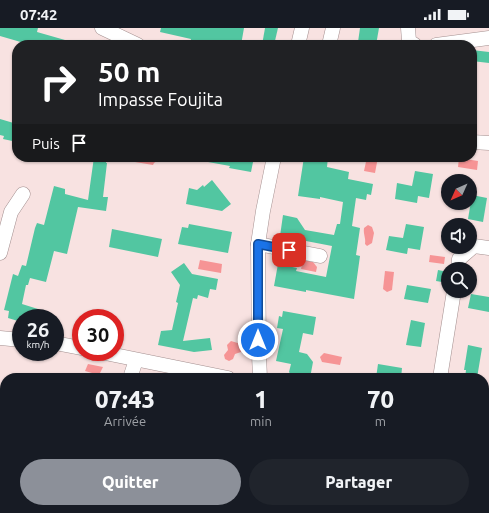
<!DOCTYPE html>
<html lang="fr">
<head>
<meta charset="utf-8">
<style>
  body { margin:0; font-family:Ubuntu,sans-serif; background:#20242c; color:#f1f3f6; height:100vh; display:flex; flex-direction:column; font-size:15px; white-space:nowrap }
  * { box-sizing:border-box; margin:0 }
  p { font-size:13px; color:#9ea1a6 }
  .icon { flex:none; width:22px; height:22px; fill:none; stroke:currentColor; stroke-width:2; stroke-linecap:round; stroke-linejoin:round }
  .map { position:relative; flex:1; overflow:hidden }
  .side { position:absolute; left:0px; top:345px; width:489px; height:140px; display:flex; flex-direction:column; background:#171b24; border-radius:16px 16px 0 0; box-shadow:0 1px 3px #0004 }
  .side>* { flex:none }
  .guide { position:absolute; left:12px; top:12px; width:465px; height:122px; border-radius:16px; box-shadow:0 1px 3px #0004; background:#202124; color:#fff; overflow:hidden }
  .needle { width:26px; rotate:225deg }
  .fabs { position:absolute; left:441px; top:146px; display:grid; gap:8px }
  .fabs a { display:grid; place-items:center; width:36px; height:36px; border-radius:50%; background:#171b24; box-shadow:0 1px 3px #0004; font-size:20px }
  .speed { position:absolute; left:12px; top:281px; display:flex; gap:8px; font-size:20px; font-weight:700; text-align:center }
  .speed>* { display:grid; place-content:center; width:52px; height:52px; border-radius:50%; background:#171b24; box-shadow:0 1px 3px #0004; line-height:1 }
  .speed small { font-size:10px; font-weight:400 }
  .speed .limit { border:6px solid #d22; background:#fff; color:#111 }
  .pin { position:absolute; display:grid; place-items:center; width:34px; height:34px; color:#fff; margin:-17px; border-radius:8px; box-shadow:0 2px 6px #0006 }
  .me { position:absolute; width:44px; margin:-22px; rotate:0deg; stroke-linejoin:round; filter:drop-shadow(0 0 3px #0008) }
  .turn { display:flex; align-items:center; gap:14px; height:84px; padding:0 20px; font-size:18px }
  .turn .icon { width:52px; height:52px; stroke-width:2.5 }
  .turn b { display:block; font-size:28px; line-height:34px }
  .then { display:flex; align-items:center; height:38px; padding:0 20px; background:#0003; gap:8px; font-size:15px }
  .eta { display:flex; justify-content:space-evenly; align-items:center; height:68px; text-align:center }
  .eta b { font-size:24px; font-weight:800; line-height:28px }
  .button { display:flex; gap:8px; margin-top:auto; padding:8px 20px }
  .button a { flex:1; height:46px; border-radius:24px; background:#8c9099; color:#fff; font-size:16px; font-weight:800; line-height:46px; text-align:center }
  .button a+a { background:#20242c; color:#f1f3f6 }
  .status { display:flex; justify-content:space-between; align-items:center; height:28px; padding:0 20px; background:#171b24; direction:ltr }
  .status svg { height:11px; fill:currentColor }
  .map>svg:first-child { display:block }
  .water { fill:#f69495 }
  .building { fill:#52c6a1 }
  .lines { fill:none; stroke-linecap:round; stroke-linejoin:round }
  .minor-casing { stroke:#a49090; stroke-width:15 }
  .minor { stroke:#fff; stroke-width:14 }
  .route-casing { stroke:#114b97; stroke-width:10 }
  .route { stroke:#1a73e8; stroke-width:7 }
</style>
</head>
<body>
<div class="status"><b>07:42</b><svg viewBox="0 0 49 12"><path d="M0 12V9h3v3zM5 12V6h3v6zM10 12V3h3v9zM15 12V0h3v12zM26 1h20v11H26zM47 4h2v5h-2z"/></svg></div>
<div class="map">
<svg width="489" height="485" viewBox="0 0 489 485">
  <rect width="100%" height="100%" fill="#f8e2e1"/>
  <g class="water">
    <path d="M 130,129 L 156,129 L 157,133 L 154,135 L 153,137 L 129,133 Z"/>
    <path d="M 367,129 L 378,129 L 375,145 L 364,143 Z"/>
    <path d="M 459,130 L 478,133 L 477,142 L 458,139 Z"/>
    <path d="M 368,197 L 372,199 L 374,205 L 372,215 L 367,218 L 365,216 C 366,210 363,206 364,200 Z"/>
    <path d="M 430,227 L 445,229 L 444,236 L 429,234 Z"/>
    <path d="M 200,232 L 222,236 L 221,245 L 198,241 Z"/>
    <path d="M 303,232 L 313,234 L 317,239 L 316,244 L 301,241 Z"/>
    <path d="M 385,243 L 394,244 L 392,262 L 387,264 L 383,261 Z"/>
    <path d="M 231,313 L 241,316 L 241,324 L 235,326 L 233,331 L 229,333 L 225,331 L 224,327 L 228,322 L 227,317 Z"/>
    <path d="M 324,325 L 342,329 L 340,337 L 322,334 L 320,329 Z"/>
    <path d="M 88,336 L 103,339 L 99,347 L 85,343 Z"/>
  </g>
  <g class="building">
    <path d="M 0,0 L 38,0 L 37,4 L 72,14 L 71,17 L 31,17 L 0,8 Z"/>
    <path d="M 161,0 L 244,0 L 241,17 L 198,17 L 190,15 L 191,11 L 160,4 Z"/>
    <path d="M 265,0 L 278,0 L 274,17 L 262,17 Z"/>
    <path d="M 360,0 L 379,0 L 376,17 L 358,14 Z"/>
    <path d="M 472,22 L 489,24 L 489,35 L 472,33 Z"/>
    <path d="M 0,91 L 17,96 L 17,114 L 3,111 L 4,108 L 0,107 Z"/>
    <path d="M 94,129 L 107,129 L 106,135 L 107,135 L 103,169 L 108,169 L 106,183 L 78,179 L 67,226 L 54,223 L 46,254 L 30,250 L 28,257 L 26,257 L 22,276 L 38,281 L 36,290 L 19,290 L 18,293 L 8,290 L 9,283 L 4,282 L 13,246 L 18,248 L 22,237 L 26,238 L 35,200 L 37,195 L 44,197 L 54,158 L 65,161 L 65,166 L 88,172 Z"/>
    <path d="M 209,129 L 254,129 L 251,144 L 229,140 L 230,138 L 208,134 Z"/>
    <path d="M 304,129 L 314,129 L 315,133 L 328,129 L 327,139 L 349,144 L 348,151 L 373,156 L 371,167 L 367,166 L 366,172 L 356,170 L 352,198 L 360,200 L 356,227 L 360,228 L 354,271 L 306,262 L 306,264 L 274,258 L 278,236 L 297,240 L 296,243 L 326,249 L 332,218 L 280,208 L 283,187 L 297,190 L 305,202 L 334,207 L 337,196 L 340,196 L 343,174 L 320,169 L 320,171 L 298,168 Z"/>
    <path d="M 415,143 L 433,146 L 429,170 L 418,168 L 417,175 L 395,171 L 397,155 L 412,158 Z"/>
    <path d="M 212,152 L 231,176 L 222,183 L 186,176 L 189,160 L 197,162 L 203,157 L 204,159 Z"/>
    <path d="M 472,167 L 487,170 L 483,194 L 468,191 Z"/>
    <path d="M 189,196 L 232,204 L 228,225 L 178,216 L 182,199 L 188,200 Z"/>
    <path d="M 406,196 L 424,199 L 420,222 L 408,220 L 407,226 L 386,222 L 389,208 L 403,210 Z"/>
    <path d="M 112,201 L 162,211 L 158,229 L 109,219 Z"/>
    <path d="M 184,235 L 192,246 L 218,251 L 216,262 L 210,261 L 208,270 L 198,267 L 197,271 L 193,270 L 183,313 L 210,310 L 212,322 L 194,324 L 158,317 L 161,303 L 172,302 L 178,275 L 176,274 L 180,257 L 171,244 Z"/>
    <path d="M 438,242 L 448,244 L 448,255 L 436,253 Z"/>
    <path d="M 407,257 L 431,261 L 428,275 L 404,271 Z"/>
    <path d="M 471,266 L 489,269 L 489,284 L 468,280 Z"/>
    <path d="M 283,283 L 316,289 L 313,307 L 303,305 L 299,324 L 307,326 L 313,334 L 310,350 L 292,348 L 289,344 L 291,336 L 276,333 L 283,301 L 277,300 L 279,288 L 282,289 Z"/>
    <path d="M 411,292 L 425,295 L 421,319 L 406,317 Z"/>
    <path d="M 468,317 L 482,320 L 477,350 L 465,350 L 466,342 L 464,342 Z"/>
    <path d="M 378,336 L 402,340 L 401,350 L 376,350 Z"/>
  </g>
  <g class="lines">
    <defs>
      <g id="minor">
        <path d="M 102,0 L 138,17"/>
        <path d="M 408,0 L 409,13 L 415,17"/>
        <path d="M 298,17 L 302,0"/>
        <path d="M 329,17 L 333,0"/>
        <path d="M 436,17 L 489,10"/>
        <path d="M 472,114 L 489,115"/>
        <path d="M 258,216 L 320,228"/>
        <path d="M 0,225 L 11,184 L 23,166"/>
        <path d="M 458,241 L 459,231 L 474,218 L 489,220"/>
        <path d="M 0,310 L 21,312"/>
        <path d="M 55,315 L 81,320"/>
        <path d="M 100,324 L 228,350"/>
        <path d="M 130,350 L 136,332"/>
        <path d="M 260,350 L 259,327 L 258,216 L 263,183 L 274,129"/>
        <path d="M 440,350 L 454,263"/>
        <path d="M 484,399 L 489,400"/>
        <path d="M 484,460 L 489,459"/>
        <path d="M 79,485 L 81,480"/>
        <path d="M 423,485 L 423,480"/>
        <path d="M 470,485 L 470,480"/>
      </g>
    </defs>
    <use href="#minor" class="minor-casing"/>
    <use href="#minor" class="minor"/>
  </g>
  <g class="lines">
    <defs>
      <path id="route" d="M 258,312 L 258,216 L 289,222"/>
    </defs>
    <use href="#route" class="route-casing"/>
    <use href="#route" class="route"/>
  </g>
</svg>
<div class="fabs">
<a><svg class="needle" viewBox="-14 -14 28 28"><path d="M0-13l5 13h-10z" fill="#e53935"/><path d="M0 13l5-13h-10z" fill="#9ea1a6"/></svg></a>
<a><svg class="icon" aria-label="sound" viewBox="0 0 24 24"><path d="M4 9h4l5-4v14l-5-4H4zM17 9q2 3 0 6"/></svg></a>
<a><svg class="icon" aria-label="search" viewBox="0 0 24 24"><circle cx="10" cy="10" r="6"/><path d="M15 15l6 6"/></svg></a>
</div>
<div class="speed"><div>26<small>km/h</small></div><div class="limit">30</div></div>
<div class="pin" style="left:289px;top:222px;background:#d93025"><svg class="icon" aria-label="arrive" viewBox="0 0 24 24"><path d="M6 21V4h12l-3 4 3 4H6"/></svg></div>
<svg class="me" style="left:258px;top:312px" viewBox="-20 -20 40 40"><circle r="17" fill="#1a73e8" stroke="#fff" stroke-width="3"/><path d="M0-11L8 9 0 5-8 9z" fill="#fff"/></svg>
<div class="guide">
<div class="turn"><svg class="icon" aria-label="right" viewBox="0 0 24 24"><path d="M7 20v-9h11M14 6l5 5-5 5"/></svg><div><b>50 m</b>Impasse Foujita</div></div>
<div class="then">Puis<svg class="icon" aria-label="arrive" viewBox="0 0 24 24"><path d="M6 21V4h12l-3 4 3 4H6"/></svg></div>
</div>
<section class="side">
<div class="eta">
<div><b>07:43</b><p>Arrivée</p></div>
<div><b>1</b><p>min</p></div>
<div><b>70</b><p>m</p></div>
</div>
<div class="button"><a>Quitter</a><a>Partager</a></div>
</section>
</div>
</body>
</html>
